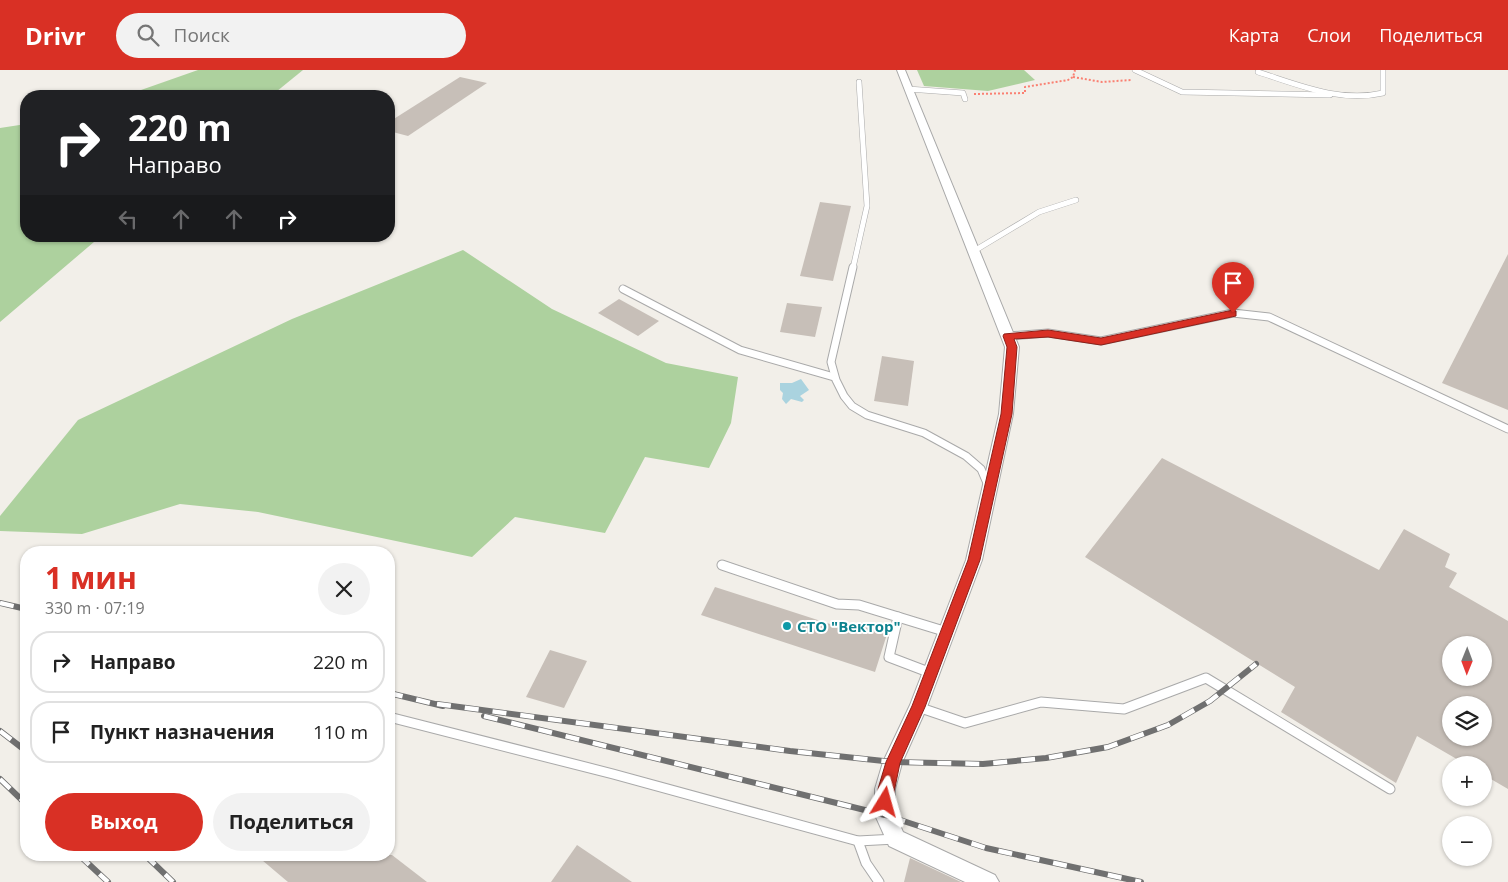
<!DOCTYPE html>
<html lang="ru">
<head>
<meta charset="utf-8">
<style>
  body { margin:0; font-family:"Open Sans",sans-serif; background:#f2f2f2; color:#222; height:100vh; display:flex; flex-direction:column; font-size:19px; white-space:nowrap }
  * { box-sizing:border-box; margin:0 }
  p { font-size:16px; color:#767676 }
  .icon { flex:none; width:28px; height:28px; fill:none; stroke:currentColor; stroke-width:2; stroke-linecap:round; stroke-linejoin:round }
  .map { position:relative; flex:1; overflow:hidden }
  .side { position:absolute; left:20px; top:476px; width:375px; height:315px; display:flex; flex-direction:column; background:#fff; border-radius:20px; box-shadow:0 1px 4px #0004 }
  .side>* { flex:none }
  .top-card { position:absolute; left:20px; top:20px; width:375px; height:152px; border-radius:20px; box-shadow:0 1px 4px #0004; background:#202124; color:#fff; overflow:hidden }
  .needle { width:32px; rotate:181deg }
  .tools { position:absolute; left:1442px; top:566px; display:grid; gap:10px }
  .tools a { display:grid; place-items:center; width:50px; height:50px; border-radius:50%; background:#fff; box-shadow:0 1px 4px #0004; font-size:25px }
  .pin { position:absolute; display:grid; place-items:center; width:42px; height:42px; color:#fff; margin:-51px -21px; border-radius:50% 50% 50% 0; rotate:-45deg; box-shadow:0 0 5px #0007 }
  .pin .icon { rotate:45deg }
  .me { position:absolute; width:55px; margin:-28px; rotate:8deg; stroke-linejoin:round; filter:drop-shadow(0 0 4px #0008) }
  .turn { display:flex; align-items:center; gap:18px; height:105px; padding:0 25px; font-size:22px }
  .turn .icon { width:65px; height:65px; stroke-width:2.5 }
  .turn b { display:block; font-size:35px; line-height:42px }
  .lanes { display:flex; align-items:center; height:48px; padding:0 25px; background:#0003; justify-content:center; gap:25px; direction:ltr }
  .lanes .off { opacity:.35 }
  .round { display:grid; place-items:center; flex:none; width:52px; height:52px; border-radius:26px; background:#f2f2f2 }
  .summary { display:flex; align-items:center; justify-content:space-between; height:85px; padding:0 25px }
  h1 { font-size:30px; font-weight:700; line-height:38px; color:#d93025 }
  .cta { display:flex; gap:10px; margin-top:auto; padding:10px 25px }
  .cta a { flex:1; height:58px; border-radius:30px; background:#d93025; color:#fff; font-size:20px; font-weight:700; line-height:58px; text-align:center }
  .cta a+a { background:#f2f2f2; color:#222 }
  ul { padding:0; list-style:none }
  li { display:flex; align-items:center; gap:15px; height:62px; margin:0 10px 8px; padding:0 15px; border:2px solid #e0e0e0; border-radius:20px }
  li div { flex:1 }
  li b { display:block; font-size:19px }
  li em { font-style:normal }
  header { display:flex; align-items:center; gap:30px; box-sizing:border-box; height:70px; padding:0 25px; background:#d93025; color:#fff }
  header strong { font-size:24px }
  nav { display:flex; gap:28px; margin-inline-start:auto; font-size:18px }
  .search { width:350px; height:45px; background:#f2f2f2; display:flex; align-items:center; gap:12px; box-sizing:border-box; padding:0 18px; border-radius:28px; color:#767676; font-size:19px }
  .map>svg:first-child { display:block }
  .forest { fill:#add19e }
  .water { fill:#aad3df }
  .building { fill:#c7bfb8; fill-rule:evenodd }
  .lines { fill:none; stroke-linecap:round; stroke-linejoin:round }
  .lane-far2-casing { stroke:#a9a9a9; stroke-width:6 }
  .lane-far1-casing { stroke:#a9a9a9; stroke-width:9 }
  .lane-casing { stroke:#a9a9a9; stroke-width:11 }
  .street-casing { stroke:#a9a9a9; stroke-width:2 }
  .path { stroke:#fa8072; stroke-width:2; stroke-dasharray:2 2; stroke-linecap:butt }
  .lane-far2 { stroke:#fff; stroke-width:5 }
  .lane-far1 { stroke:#fff; stroke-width:7 }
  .lane { stroke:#fff; stroke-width:9 }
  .street { fill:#fff; fill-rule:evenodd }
  .rail-casing { stroke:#707070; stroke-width:6 }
  .rail { stroke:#fff; stroke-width:4.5; stroke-dasharray:14; stroke-linecap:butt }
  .route { fill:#d93025; stroke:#8d1f18 }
  .culture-dot { fill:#0f9aa8; stroke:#fff; stroke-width:2 }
  .labels { text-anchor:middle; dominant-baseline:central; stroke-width:4; stroke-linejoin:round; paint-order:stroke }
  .culture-label { font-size:15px; font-weight:bold; fill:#0d838f; stroke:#fff; text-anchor:start }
</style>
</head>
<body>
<header>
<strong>Drivr</strong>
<div class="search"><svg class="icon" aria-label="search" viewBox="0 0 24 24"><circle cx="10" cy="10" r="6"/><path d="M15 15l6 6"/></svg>Поиск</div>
<nav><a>Карта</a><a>Слои</a><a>Поделиться</a></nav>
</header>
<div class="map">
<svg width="1508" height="812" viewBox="0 0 1508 812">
  <rect width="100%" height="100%" fill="#f2efe9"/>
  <g class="forest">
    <path d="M 198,0 L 303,0 L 271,26 L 124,26 Z"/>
    <path d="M 917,0 L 1024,0 L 1035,10 L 988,21 L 924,16 Z"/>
    <path d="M 26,54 L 26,166 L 101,166 L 0,252 L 0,58 Z"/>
    <path d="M 463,180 L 552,239 L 666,293 L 738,307 L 731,353 L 709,398 L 645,387 L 605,463 L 515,447 L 472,487 L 258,442 L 180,434 L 82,464 L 0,461 L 0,446 L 78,350 L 292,249 Z"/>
  </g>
  <path class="water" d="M 801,309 L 809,320 L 800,326 L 804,330 L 802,332 L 791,329 L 786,334 L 782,329 L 783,323 L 780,320 L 780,313 L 792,313 Z"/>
  <g class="building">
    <path d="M 460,7 L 487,13 L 408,66 L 389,61 L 389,52 Z"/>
    <path d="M 820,132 L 851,136 L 833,211 L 800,206 Z"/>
    <path d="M 1508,184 L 1508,340 L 1442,313 Z"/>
    <path d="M 619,229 L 659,251 L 638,266 L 598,243 Z"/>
    <path d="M 787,233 L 822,237 L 815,267 L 780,262 Z"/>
    <path d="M 882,286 L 914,291 L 908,336 L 874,331 Z"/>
    <path d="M 1162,388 L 1379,500 L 1404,459 L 1450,484 L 1445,497 L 1457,503 L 1449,517 L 1508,551 L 1508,719 L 1484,705 L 1484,695 L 1467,695 L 1417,666 L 1396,713 L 1281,642 L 1295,617 L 1085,487 ZM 1451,575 L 1484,575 L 1484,608 L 1451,608 ZM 1451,635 L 1484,635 L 1484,668 L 1451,668 Z"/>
    <path d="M 715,517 L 858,563 L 861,552 L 888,561 L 875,602 L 701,545 Z"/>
    <path d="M 550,580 L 587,591 L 564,638 L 526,627 Z"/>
    <path d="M 577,775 L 632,812 L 551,812 Z"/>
    <path d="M 256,785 L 392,785 L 427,812 L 288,812 Z"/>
    <path d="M 910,788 L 961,812 L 904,812 Z"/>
  </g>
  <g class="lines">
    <defs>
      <g id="lane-far2">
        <path d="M 1135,0 L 1182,22 L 1330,25"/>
        <path d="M 1258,2 C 1299,15 1340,33 1383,23 L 1383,0"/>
        <path d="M 908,19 L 963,23 L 965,29"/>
        <path d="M 974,181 L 1039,142 L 1076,130"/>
        <path d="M 853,198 L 867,136 L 859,12"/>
      </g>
      <g id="lane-far1">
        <path d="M 853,197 L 831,292 L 836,310 L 844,326 L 852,336 L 867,345 L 924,363 L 966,386 L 981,399 L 987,413"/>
        <path d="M 623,219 L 740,280 L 834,307"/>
        <path d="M 1008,266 L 1048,263 L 1101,271 L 1233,243 L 1269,247 L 1508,359"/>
      </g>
      <g id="lane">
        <path d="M 722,495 L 837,534 L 859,535 L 898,547 L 889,587 L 931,603"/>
        <path d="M 898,547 L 947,562"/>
        <path d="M 918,637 L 965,653 L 1041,632 L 1124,639 L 1206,608 L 1390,719"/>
        <path d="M 389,647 L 613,704 L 858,771 L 896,769"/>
        <path d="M 858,771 L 866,793 L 879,812"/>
      </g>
      <path id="street" d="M 897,0 L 905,0 L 1019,277 L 1013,344 L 982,490 L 927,637 L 902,693 L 895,719 L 895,744 L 903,762 L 995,805 L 999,812 L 965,812 L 889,776 L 875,745 L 875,719 L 883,692 L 910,635 L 966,490 L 999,344 L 1005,277 Z"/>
    </defs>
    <use href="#lane-far2" class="lane-far2-casing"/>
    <use href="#lane-far1" class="lane-far1-casing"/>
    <use href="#lane" class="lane-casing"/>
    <use href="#street" class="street-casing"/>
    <g class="path">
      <path d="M 1073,7 L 1102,12 L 1131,10"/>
      <path d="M 974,24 L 1025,23 L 1025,17 L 1068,10 L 1073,7 L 1075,0"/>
    </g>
    <use href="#lane-far2" class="lane-far2"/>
    <use href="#lane-far1" class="lane-far1"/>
    <use href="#lane" class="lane"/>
    <use href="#street" class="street"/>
    <defs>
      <g id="rail">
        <path d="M 0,533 L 26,539"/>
        <path d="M 389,623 L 443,636"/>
        <path d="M 437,634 L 790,681 L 893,692 L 983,694 L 1046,688 L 1108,677 L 1168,655 L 1210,631 L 1256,594"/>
        <path d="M 484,646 L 885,745 L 986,778 L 1141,812"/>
        <path d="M 0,661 L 26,681"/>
        <path d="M 0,709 L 26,734"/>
        <path d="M 79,785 L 108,812"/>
        <path d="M 145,785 L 173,812"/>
      </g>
    </defs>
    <use href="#rail" class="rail-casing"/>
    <use href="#rail" class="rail"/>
  </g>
  <path class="route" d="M 1233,240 L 1236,241 L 1236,246 L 1101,275 L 1048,267 L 1014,269 L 1017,277 L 1012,344 L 980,490 L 925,637 L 900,693 L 891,737 L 885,740 L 880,737 L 878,732 L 878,719 L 886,692 L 912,636 L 968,490 L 1001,344 L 1007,277 L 1003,266 L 1004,264 L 1048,260 L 1101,268 Z"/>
  <circle class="culture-dot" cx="787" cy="556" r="5"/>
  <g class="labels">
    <g class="culture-label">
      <text x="797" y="556">СТО "Вектор"</text>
    </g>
  </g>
</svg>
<div class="tools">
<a><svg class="needle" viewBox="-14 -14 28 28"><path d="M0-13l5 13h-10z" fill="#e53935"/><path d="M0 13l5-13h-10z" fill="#767676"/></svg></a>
<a><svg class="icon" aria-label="layers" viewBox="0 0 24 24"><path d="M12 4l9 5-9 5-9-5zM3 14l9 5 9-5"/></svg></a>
<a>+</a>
<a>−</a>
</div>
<div class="pin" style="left:1233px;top:243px;background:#d93025"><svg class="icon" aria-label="arrive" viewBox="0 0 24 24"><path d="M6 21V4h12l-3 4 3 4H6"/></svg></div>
<svg class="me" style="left:885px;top:732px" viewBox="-20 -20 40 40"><path d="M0-17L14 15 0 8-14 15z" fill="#d93025" stroke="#fff" stroke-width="4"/></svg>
<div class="top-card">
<div class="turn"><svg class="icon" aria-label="right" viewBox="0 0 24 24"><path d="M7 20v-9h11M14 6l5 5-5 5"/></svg><div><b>220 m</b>Направо</div></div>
<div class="lanes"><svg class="icon off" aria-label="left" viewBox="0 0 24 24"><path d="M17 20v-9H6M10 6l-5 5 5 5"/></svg><svg class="icon off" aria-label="ahead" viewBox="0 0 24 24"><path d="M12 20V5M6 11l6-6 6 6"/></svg><svg class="icon off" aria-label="ahead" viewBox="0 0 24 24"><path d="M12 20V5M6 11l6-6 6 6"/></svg><svg class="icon" aria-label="right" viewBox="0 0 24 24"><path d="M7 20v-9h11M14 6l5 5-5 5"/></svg></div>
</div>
<section class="side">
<div class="summary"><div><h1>1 мин</h1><p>330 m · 07:19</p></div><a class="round"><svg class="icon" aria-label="close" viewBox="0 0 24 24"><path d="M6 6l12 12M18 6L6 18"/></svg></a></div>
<ul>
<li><svg class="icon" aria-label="right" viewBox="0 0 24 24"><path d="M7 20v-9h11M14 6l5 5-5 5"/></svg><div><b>Направо</b></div><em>220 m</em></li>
<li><svg class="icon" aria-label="arrive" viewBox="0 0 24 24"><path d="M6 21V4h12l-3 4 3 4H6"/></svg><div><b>Пункт назначения</b></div><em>110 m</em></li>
</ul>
<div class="cta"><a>Выход</a><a>Поделиться</a></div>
</section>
</div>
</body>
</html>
